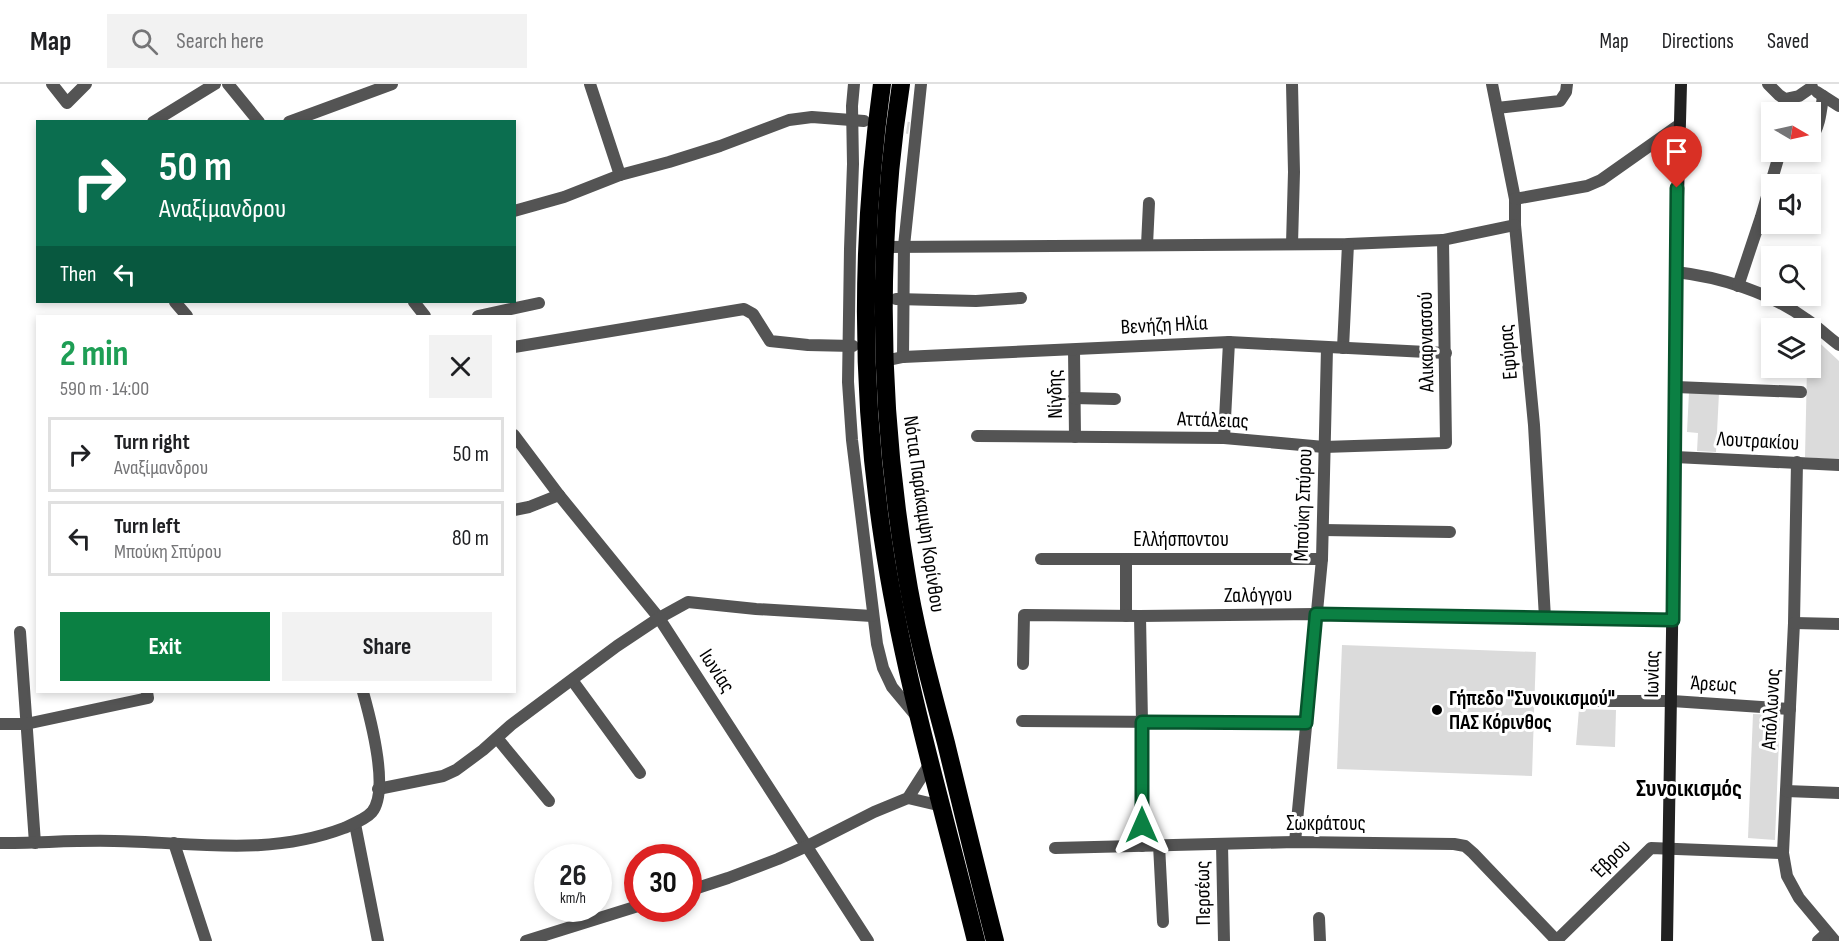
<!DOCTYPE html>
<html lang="en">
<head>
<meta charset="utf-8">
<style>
  body { margin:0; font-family:"Sofia Sans Condensed",sans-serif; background:#f2f2f2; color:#202124; height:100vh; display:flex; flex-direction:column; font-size:22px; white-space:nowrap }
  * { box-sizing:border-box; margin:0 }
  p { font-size:20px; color:#757577 }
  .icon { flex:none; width:33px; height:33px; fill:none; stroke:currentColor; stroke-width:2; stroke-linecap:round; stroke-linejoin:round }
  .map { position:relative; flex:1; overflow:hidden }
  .side { position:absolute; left:36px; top:231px; width:480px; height:378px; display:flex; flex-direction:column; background:#fff; border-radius:0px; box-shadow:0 3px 9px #0003 }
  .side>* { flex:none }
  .guide { position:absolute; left:36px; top:36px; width:480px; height:183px; border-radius:0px; box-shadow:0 3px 9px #0003; background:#0b6e4f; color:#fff; overflow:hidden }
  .needle { width:39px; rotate:99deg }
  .buttons { position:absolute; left:1761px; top:18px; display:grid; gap:12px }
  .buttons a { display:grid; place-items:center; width:60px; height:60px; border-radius:0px; background:#fff; box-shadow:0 3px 9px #0003; font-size:30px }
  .speed { position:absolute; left:534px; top:760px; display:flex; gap:12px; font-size:30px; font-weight:700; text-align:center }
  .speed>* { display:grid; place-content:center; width:78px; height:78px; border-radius:50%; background:#fff; box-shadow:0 3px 9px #0003; line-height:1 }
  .speed small { font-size:15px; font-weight:400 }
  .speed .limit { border:9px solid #d22; background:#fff; color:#111 }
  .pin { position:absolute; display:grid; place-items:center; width:51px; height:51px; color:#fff; margin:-62px -26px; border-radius:50% 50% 50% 0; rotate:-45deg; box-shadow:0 0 6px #0007 }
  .pin .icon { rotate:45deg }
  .me { position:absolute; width:66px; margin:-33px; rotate:0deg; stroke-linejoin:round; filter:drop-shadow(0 0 4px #0008) }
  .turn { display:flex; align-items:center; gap:21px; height:126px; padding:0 24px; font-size:27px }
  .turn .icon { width:78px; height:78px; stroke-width:2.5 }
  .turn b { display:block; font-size:42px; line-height:51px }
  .then { display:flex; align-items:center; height:57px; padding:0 24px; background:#0003; gap:12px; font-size:22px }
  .round { display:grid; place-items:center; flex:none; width:63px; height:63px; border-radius:0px; background:#f2f2f2 }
  .overview { display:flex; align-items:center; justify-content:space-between; height:102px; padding:0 24px }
  h1 { font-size:36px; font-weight:700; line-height:45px; color:#1e9e55 }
  .action { display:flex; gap:12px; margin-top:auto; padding:12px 24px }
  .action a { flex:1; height:69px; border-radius:0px; background:#0b8043; color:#fff; font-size:24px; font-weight:700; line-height:69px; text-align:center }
  .action a+a { background:#f2f2f2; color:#202124 }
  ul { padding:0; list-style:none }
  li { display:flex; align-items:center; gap:18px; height:75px; margin:0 12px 9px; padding:0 12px; border:3px solid #e0e0e0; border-radius:0px }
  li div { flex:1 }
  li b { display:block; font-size:22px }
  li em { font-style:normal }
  header { display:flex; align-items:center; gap:36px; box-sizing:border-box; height:84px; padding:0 30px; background:#fff; border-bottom:2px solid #e0e0e0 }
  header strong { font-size:28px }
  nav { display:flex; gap:33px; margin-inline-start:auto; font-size:21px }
  .search { width:420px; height:54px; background:#f2f2f2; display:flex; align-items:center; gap:15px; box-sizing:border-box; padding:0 21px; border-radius:0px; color:#757577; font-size:22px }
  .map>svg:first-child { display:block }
  .green { fill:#dbdbdb }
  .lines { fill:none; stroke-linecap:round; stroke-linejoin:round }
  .street-tunnel { stroke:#d9d9d9; stroke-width:12; stroke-dasharray:12 6; stroke-linecap:butt }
  .street { stroke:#545454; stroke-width:12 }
  .secondary { stroke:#212121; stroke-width:12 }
  .highway { stroke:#000; stroke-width:18 }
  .route-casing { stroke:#07532c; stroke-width:15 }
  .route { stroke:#0b8043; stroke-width:10 }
  .poi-dot { fill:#000; stroke:#fff; stroke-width:2 }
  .labels { text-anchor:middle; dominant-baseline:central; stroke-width:6; stroke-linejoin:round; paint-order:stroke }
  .street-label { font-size:21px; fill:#000; stroke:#fff }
  .poi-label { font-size:21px; font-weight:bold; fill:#000; stroke:#fff; text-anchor:start }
  .quarter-label { font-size:24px; font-weight:bold; fill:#000; stroke:#fff }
</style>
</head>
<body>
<header>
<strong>Map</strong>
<div class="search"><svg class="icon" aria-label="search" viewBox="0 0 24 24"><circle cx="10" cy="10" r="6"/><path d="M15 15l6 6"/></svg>Search here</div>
<nav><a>Map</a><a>Directions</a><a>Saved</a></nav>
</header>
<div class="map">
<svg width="1839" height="857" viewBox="0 0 1839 857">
  <rect width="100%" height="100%" fill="#fff"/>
  <g class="green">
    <path d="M 1811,251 L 1839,277 L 1839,376 L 1805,373 L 1807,284 L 1810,284 Z"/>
    <path d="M 1689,308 L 1719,309 L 1716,368 L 1697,367 L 1698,349 L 1687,348 Z"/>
    <path d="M 1342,561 L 1536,568 L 1532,692 L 1337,685 Z"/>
    <path d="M 1579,625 L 1616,626 L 1615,663 L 1576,661 Z"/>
    <path d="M 1753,630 L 1780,631 L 1775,756 L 1748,754 Z"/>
  </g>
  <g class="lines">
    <path class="street-tunnel" d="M 889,41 L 909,44"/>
    <g class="street">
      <path d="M 52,0 L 67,19 L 86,0"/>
      <path d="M 228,0 L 259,38"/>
      <path d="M 590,0 L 620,91"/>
      <path d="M 854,0 L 852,22 L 853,80 L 850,165 L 848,298 L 852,356 L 877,560 L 883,584 L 892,603 L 917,633"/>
      <path d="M 1492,0 L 1515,115 L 1515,141 L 1534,341 L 1545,534"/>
      <path d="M 1768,0 L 1779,11 L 1785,15 L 1799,12 L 1812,3"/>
      <path d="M 1817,8 L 1839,22"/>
      <path d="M 1785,15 L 1786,28"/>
      <path d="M 1497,24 L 1560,17 L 1566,8 L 1567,0"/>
      <path d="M 153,38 L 215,0"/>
      <path d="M 289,38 L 392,0"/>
      <path d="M 1810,56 C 1820,43 1821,27 1823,12"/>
      <path d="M 1515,115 L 1587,102 L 1601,96 L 1679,41"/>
      <path d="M 514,127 L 564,113 L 620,91 L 669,78 L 720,62 L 789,36 L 812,33 L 864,37"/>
      <path d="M 1292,160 L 1294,88 L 1292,0"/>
      <path d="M 1147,161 L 1149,119"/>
      <path d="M 884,163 L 1348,160 L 1443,156 L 1515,141"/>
      <path d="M 1676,188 C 1720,193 1769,208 1806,235 C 1818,243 1828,253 1839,261"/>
      <path d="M 1738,202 L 1761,133 L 1780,68"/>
      <path d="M 896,215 L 976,217 L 1021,214"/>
      <path d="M 175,218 L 187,232"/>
      <path d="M 414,218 L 425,232"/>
      <path d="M 478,232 L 539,219"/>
      <path d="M 514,263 L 744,225 L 753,230 L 770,257 L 808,261 L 853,262"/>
      <path d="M 1343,264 L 1348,160"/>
      <path d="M 1074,266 L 1075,353"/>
      <path d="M 903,273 L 904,162 L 921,0"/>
      <path d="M 884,277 L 903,273 L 1229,258 L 1446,269"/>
      <path d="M 1676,303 L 1801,308"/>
      <path d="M 1074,314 L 1115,315"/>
      <path d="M 514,351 L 559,411 L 659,534 L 868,857"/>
      <path d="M 977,352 L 1224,354 L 1324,363 L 1446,359 L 1443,156"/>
      <path d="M 1224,354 L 1229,258"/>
      <path d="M 1675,373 L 1839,381"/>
      <path d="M 1797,378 L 1794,539 L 1783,769 L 1787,792 L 1799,814 L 1835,857"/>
      <path d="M 514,426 L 529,423 L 559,411"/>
      <path d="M 1323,446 L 1450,448"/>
      <path d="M 1041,475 L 1322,475"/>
      <path d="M 1126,532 L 1126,475"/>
      <path d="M 1140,532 L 1142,638 L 1142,762"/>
      <path d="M 1794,539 L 1839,540"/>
      <path d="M 20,548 L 35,759"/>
      <path d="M 1023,580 L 1024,531 L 1140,532 L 1316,530 L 1673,536"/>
      <path d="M 572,596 L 640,689"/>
      <path d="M 1579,617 L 1672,617 L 1790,625"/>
      <path d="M 1022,637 L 1306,639"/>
      <path d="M 0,640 L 26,640 L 148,614 L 147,608"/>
      <path d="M 497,654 L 549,717"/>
      <path d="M 378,705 L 443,692 L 456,686 L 483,666 L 511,641 L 617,562 L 659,534 L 688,518 L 756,525 L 872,532"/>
      <path d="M 1786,707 L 1839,709"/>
      <path d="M 908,714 L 942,722"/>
      <path d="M 355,740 L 378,857"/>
      <path d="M 1295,758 L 1322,475 L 1327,264"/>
      <path d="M 0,759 C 38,759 76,756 114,757 C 192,758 268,773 344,744 C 353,740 366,735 372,728 C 390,706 370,633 363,608"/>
      <path d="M 174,759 L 206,857"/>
      <path d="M 1222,760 L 1224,857"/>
      <path d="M 1159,761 L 1163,838"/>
      <path d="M 1055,764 L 1295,758 L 1454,760 L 1465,762 L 1473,769 L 1557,857"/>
      <path d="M 688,807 L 728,794 L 778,775 L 807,762 L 874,728 L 908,714 L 931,678"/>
      <path d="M 1319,834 L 1320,857"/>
      <path d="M 526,857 L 638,822"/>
      <path d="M 1556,857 L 1651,764 L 1783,769"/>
      <path d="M 1818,857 L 1827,849"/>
    </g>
    <path class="secondary" d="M 1667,857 L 1676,303 L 1676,188 L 1681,0"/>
    <g class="highway">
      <path d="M 882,0 C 861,151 860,305 883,456 C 903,591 943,724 976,857"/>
      <path d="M 901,0 C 876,161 879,326 906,487 C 915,545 931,602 946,659 C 962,725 978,791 995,857"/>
    </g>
  </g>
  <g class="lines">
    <defs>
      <path id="route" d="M 1142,741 L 1142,638 L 1306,639 L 1316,530 L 1673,536 L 1677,104"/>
    </defs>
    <use href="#route" class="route-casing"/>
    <use href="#route" class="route"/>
  </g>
  <circle class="poi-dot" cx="1437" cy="626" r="6"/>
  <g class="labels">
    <g class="street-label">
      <text transform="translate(1164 241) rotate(-3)">Βενήζη Ηλία</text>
      <text transform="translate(1426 258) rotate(-91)">Αλικαρνασσού</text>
      <text transform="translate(1508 268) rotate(-95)">Εφύρας</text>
      <text transform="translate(1055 310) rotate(-91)">Νίγδης</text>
      <text transform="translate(1213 336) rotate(2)">Αττάλειας</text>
      <text transform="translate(1758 357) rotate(3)">Λουτρακίου</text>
      <text transform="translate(1303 421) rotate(-88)">Μπούκη Σπύρου</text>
      <text transform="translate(924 430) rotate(82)">Νότια Παράκαμψη Κορίνθου</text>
      <text x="1181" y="455">Ελλήσποντου</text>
      <text transform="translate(1258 511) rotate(-1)">Ζαλόγγου</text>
      <text transform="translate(717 587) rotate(57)">Ιωνίας</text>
      <text transform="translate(1652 590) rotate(-89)">Ιωνίας</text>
      <text transform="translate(1714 600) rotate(3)">Άρεως</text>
      <text transform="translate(1771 625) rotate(-87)">Απόλλωνος</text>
      <text x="1326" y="739">Σωκράτους</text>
      <text transform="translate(1611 775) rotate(-45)">Έβρου</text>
      <text transform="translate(1203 809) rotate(-91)">Περσέως</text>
    </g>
    <g class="poi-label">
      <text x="1449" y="614">Γήπεδο "Συνοικισμού"<tspan x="1449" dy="24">ΠΑΣ Κόρινθος</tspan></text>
    </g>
    <g class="quarter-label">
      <text x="1689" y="704">Συνοικισμός</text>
    </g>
  </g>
</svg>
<div class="buttons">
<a><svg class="needle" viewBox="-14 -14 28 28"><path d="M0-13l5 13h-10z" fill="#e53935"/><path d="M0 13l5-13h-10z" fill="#757577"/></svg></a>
<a><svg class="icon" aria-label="sound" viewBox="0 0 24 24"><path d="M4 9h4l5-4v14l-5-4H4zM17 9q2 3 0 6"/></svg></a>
<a><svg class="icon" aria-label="search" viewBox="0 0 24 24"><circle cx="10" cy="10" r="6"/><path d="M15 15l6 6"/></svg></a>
<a><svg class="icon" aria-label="layers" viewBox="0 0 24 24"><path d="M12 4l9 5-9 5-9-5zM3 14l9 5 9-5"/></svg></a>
</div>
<div class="speed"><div>26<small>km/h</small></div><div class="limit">30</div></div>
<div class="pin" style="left:1677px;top:104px;background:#d93025"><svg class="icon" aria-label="arrive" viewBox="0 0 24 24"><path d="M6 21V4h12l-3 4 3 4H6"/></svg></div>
<svg class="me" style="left:1142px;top:741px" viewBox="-20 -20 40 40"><path d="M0-17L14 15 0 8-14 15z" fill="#0b8043" stroke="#fff" stroke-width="4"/></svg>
<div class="guide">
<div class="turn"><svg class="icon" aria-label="right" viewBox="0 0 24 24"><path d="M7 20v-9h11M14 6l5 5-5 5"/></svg><div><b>50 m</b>Αναξίμανδρου</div></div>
<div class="then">Then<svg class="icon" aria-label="left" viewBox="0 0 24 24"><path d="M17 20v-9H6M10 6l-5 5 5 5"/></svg></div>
</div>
<section class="side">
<div class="overview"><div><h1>2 min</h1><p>590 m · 14:00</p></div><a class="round"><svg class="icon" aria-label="close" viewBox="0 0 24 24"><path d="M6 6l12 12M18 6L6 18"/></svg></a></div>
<ul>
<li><svg class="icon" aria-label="right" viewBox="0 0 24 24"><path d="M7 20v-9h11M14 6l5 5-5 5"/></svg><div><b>Turn right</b><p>Αναξίμανδρου</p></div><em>50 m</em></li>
<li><svg class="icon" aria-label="left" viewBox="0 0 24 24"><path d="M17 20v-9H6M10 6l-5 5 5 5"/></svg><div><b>Turn left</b><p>Μπούκη Σπύρου</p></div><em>80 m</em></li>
</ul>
<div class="action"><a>Exit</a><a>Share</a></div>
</section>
</div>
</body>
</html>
